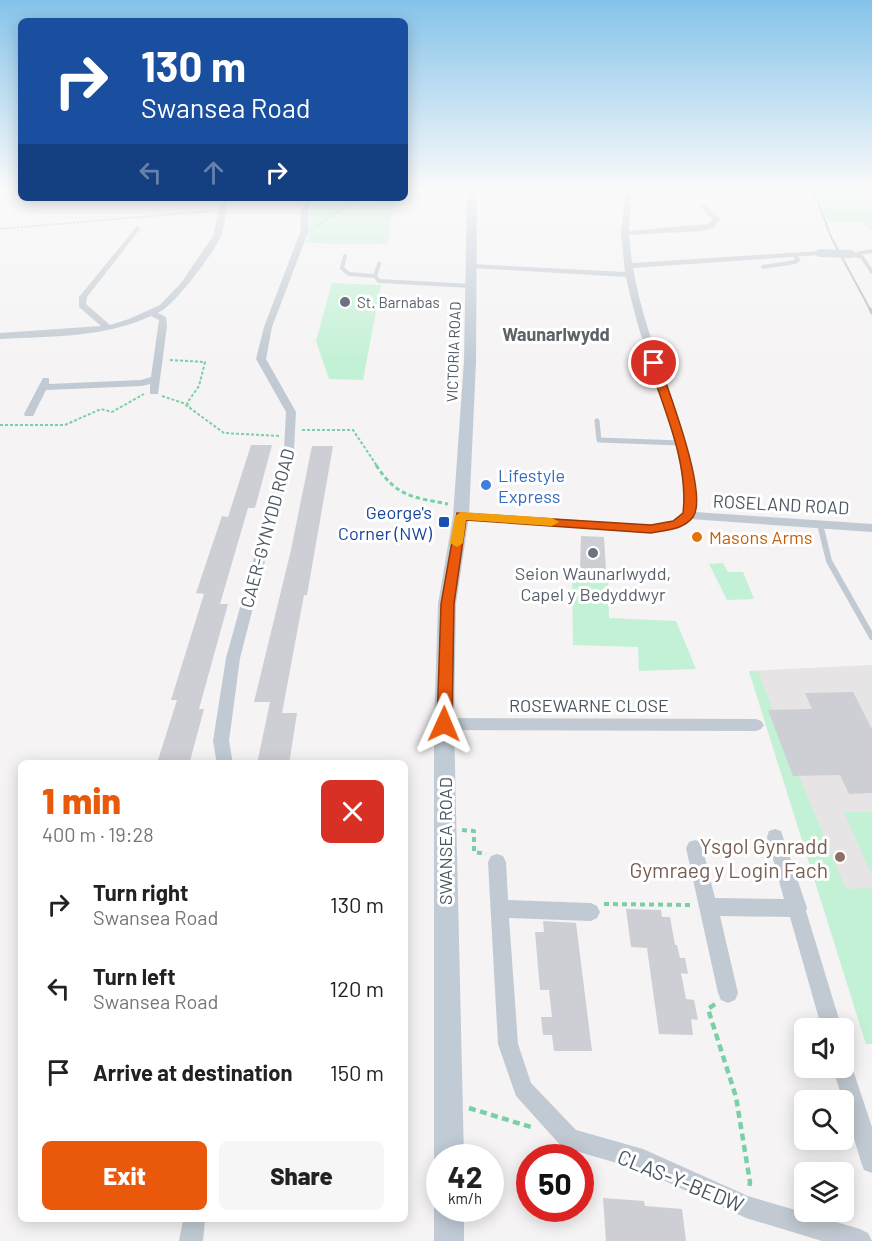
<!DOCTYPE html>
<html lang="en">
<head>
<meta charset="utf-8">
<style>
  body { margin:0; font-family:Barlow,sans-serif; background:#f6f6f6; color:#222; height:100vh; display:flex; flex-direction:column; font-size:22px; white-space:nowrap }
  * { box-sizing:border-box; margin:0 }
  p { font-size:20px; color:#767676 }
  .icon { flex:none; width:33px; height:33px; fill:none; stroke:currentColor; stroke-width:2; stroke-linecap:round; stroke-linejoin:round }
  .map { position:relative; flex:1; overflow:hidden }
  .details { position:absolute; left:18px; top:760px; width:390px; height:462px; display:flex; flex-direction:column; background:#fff; border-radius:9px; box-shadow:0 3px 15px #0003 }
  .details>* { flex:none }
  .banner { position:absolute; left:18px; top:18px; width:390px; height:183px; border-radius:9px; box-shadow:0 3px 15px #0003; background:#1a4fa0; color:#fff; overflow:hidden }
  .buttons { position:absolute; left:794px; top:1018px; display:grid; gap:12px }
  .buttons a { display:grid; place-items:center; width:60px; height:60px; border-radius:9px; background:#fff; box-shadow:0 3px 15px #0003; font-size:30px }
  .speed { position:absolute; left:426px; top:1144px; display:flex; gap:12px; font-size:30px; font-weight:700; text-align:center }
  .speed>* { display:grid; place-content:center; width:78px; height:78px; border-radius:50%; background:#fff; box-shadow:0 3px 15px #0003; line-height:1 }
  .speed small { font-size:15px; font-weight:400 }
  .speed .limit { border:9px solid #d22; background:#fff; color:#111 }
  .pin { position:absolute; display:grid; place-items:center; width:51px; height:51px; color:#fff; margin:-26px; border:3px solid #fff; border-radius:50%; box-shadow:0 2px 6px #0007 }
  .me { position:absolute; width:66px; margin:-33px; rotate:1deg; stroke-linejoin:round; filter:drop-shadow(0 0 4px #0008) }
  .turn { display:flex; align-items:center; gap:21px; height:126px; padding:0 24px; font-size:27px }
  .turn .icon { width:78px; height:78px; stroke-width:2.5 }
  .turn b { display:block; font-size:42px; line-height:51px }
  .lanes { display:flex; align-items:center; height:57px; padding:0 24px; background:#0003; justify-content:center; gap:30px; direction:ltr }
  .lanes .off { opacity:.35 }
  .round { display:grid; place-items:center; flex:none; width:63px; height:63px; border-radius:9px; background:#f6f6f6 }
  .summary { display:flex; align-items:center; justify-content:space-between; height:102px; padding:0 24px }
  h1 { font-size:36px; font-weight:800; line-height:45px; color:#ea580c }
  .action { display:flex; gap:12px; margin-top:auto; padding:12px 24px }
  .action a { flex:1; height:69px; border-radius:9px; background:#ea580c; color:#fff; font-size:24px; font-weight:800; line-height:69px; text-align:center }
  .action a+a { background:#f6f6f6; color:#222 }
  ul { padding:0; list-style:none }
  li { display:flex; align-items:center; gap:18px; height:84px; padding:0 24px }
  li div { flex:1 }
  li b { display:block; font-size:22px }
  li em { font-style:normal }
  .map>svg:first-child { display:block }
  .education { fill:#e6e4e5 }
  .green { fill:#c3f1d5 }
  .building { fill:#cdcfd5 }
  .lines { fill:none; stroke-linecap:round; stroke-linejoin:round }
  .path-far4 { stroke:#7ad0a6; stroke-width:1.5; stroke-dasharray:2 1.5; stroke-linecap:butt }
  .path-far3 { stroke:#7ad0a6; stroke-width:2; stroke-dasharray:3 2; stroke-linecap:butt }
  .path-far2 { stroke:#7ad0a6; stroke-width:3; stroke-dasharray:4.5 3; stroke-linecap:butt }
  .path-far1 { stroke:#7ad0a6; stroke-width:4; stroke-dasharray:5 4; stroke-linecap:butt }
  .path { stroke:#7ad0a6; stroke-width:4.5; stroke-dasharray:7 4.5; stroke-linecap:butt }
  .lane-far2 { stroke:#c1cad2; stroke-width:4 }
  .lane-far1 { stroke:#c1cad2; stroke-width:5 }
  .lane { stroke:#c1cad2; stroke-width:6 }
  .street { fill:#c1cad2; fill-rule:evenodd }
  .secondary { fill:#c1cbd6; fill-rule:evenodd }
  .rail-far1 { stroke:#b5b8bd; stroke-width:2 }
  .rail { stroke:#b5b8bd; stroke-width:3 }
  .street-bridge { stroke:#c1cad2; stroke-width:8 }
  .route { fill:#ea580c; stroke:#983908; stroke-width:1.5 }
  .slow { fill:#f59e0b }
  .worship-dot { fill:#6b7280; stroke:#fff; stroke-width:2 }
  .shop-dot { fill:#3f7fe0; stroke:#fff; stroke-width:2 }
  .transit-dot { fill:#1a4fb4; stroke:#fff; stroke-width:2 }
  .food-dot { fill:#e8710a; stroke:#fff; stroke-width:2 }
  .education-dot { fill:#8d6e63; stroke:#fff; stroke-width:2 }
  .labels { text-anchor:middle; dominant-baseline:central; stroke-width:6; stroke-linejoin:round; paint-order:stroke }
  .far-worship-label { font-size:15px; fill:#5b616d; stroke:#fff; text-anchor:start }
  .far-street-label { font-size:15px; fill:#4a5661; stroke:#fff }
  .far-quarter-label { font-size:18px; font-weight:bold; fill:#5f6368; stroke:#fff }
  .shop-label { font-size:18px; fill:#366cbe; stroke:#fff; text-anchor:start }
  .street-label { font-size:18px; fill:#4a5661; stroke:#fff }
  .transit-label { font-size:18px; fill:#164399; stroke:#fff; text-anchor:end }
  .food-label { font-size:18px; fill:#c56008; stroke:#fff; text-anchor:start }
  .worship-label { font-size:18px; fill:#5b616d; stroke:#fff }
  .near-education-label { font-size:21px; fill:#785e54; stroke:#fff; text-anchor:end }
  .near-street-label { font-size:21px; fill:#4a5661; stroke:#fff }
</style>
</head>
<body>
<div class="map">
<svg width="872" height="1241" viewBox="0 0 872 1241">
  <rect width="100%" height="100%" fill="#f5f3f3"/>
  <path class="education" d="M 872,665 L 872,1044 L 866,1044 L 749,671 Z"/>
  <g class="green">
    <path d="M 405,189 L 466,189 L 466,195 L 405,194 Z"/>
    <path d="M 816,189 L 869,189 L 872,193 L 872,231 L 862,222 L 828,221 Z"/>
    <path d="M 316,198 L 394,198 L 388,244 L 307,243 C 312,228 307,209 316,198 Z"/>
    <path d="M 332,283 L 381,285 L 363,380 L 329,379 L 316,341 Z"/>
    <path d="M 723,563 L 728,572 L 743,572 L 754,599 L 727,600 L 709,564 Z"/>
    <path d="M 572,578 L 608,582 L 609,618 L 676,621 L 696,669 L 639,671 L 638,647 L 573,645 Z"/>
    <path d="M 749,671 L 758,671 L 773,710 L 769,710 L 793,776 L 799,776 L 846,889 L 872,888 L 872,1044 L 866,1044 Z"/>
    <path d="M 844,812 L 872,812 L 872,876 Z"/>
  </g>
  <g class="building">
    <path d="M 251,445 L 272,445 L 255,508 L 248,508 L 220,604 L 228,604 L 199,709 L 204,709 L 190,761 L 158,760 L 177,700 L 171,700 L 204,594 L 196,593 L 222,516 L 228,517 Z"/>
    <path d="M 312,446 L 333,446 L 307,595 L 304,595 L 282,713 L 297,713 L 289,764 L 257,764 L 270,702 L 254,702 L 291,550 Z"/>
    <path d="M 581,536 L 604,537 L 606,571 L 580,569 Z"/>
    <path d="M 853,692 L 872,729 L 872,793 L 849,794 L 840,775 L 793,776 L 768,710 L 812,709 L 805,693 Z"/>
    <path d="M 626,909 L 661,910 L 662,917 L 670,917 L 675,945 L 677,945 L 680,958 L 685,958 L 688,974 L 681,973 L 686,999 L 694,1000 L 698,1020 L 691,1019 L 693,1035 L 659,1034 L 647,948 L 631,947 Z"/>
    <path d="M 543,921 L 576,923 L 592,1051 L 554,1051 L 552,1035 L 543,1035 L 541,1017 L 552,1017 L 549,990 L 540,990 L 535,932 L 544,932 Z"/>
    <path d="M 603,1198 L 644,1201 L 645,1206 L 682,1209 L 686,1241 L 606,1241 Z"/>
  </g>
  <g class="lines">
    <g class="path-far4">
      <path d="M 415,189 L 432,193 L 460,194"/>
      <path d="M 315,227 L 358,198"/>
      <path d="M 0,229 L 211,211"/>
    </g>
    <g class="path-far3">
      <path d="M 170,360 L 205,362 L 199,386 L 187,403 L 190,407"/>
      <path d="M 162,396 L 183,403 L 224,433 L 280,436"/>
      <path d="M 0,425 L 65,425 L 101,409 L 112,412 L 144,394"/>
      <path d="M 302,430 L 353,430 L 377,466"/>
    </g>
    <path class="path-far2" d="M 376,465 C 397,497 412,497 448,504"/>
    <g class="path-far1">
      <path d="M 462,830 L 474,831 L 474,852 L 486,854"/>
      <path d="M 604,904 L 691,905"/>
    </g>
    <g class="path">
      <path d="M 715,1004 L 708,1009 L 736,1097 L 750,1182 L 749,1189"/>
      <path d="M 469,1108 L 534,1128"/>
    </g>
    <g class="lane-far2">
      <path d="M 674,189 L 693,190"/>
      <path d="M 851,254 L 862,257 L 872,272"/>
      <path d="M 345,256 L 342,268 L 349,274 L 375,276 L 379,281 L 472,286"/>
      <path d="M 763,267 L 795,262 L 798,260 L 794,255"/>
      <path d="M 375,276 L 379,264"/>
    </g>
    <path class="lane-far1" d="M 597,421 L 599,440 L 680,443"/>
    <path class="lane" d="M 820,524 L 829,561 L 872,637"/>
    <g class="street">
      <path d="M 626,189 L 632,189 L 629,231 L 708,224 L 712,219 L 700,205 L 704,203 L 720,219 L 714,228 L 700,231 L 629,235 L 632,263 L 820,251 L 824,253 L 820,255 L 633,268 C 640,309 655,351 669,391 C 683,431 697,469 695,512 L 872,524 L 872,532 L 690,519 L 680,528 L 650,533 L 457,519 L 455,516 L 457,513 L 461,512 L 650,525 L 673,522 L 683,513 C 686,470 672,432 659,392 C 647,354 634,316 626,277 L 472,268 L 468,266 L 472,264 L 625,272 L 621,234 Z"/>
      <path d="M 222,198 L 228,198 C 226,210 225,224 221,236 C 213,254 175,305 158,313 L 166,317 L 167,326 L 158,394 L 150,394 L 150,384 L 142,386 L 46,390 L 33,416 L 25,416 L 24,414 L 43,378 L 49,378 L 49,384 L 141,380 L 151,377 L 159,320 L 151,316 C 103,338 52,336 0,339 L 0,333 L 101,326 L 79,307 L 79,297 L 137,226 L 141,228 L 87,297 L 86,304 L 110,325 L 129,319 L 160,305 L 181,283 L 213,236 Z"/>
      <path d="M 307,198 L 313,198 L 308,213 L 309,230 L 272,327 L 266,359 L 296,412 L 294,449 L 240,658 L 229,741 L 233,764 L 217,764 L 213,741 L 226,658 L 284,449 L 286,412 L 256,359 L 264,327 L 301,230 L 300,213 Z"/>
      <path d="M 872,249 L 872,253 L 851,256 L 847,254 Z"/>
      <path d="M 444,718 L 756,719 L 761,721 L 764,725 L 761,729 L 756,731 L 444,730 L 439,728 L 436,724 L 439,720 Z"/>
      <path d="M 775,829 L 781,831 L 783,837 L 807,908 L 806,911 L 842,1029 L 822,1029 L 790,917 L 720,916 L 738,993 L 735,1000 L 728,1003 L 721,1000 L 718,993 L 686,848 L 689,842 L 695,840 L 701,842 L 715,898 L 784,899 L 767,837 L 769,831 Z"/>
      <path d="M 497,854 L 503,856 L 506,862 L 508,900 L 591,903 L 597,906 L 600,912 L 597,918 L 591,921 L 509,918 L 518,1044 L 531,1083 L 576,1130 L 643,1149 L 748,1196 L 860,1229 L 868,1233 L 872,1241 L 822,1241 L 746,1218 L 641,1170 L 562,1147 L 516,1096 L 498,1044 L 488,862 L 491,856 Z"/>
      <path d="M 843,1058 L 850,1061 L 872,1127 L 872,1173 L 864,1170 L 861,1162 L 833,1068 L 843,1068 Z"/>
      <path d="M 183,1220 L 205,1220 L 203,1241 L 179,1241 Z"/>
    </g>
    <g class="secondary">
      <path d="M 467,189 L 477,189 L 476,361 L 469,516 L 456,604 L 454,724 L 464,1158 L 440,1158 L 440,1169 L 434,1158 L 434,724 L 438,604 L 453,516 L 464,361 Z"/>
      <path d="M 440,1198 L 440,1209 L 464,1209 L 464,1241 L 434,1241 L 434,1209 Z"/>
    </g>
    <path class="rail-far1" d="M 813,189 L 831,237 L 871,311"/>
    <path class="rail" d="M 870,309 L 872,313"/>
    <path class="street-bridge" d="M 820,253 L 851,254"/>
  </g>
  <linearGradient id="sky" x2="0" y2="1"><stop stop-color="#85c3ea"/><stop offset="0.52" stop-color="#fafafa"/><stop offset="1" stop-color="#fafafa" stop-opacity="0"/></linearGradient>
  <rect width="872" height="362" fill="url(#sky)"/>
  <path class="route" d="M 654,360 L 659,363 C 668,390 709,495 693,517 C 683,530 666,530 651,533 L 466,520 L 454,604 L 452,724 L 450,728 L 444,730 L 439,728 L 437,724 L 441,604 L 457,513 L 651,525 L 673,521 L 683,513 C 689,463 664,410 649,363 Z"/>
  <path class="slow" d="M 461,512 L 552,518 L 559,522 L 552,526 L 466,520 L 463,543 L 457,547 L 450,543 L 455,516 Z"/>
  <g class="worship-dot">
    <circle cx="345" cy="302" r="6"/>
    <circle cx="593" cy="553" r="6"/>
  </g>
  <circle class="shop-dot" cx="486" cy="485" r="6"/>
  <rect class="transit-dot" x="438" y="516" width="12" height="12" rx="3"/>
  <circle class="food-dot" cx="697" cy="537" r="6"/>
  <circle class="education-dot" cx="840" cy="857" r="6"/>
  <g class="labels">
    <g class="far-worship-label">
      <text x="357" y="302">St. Barnabas</text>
    </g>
    <g class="far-street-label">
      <text transform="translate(453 352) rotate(-88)">VICTORIA ROAD</text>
    </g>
    <g class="far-quarter-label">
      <text x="556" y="334">Waunarlwydd</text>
    </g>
    <g class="shop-label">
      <text x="498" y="475">Lifestyle<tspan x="498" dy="21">Express</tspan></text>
    </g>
    <g class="street-label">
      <text transform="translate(781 504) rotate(3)">ROSELAND ROAD</text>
      <text transform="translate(267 528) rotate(-75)">CAER-GYNYDD ROAD</text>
      <text x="589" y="705">ROSEWARNE CLOSE</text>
      <text transform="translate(445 841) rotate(-90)">SWANSEA ROAD</text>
    </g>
    <g class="transit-label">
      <text x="432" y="512">George's<tspan x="432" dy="21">Corner (NW)</tspan></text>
    </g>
    <g class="food-label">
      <text x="709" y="537">Masons Arms</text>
    </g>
    <g class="worship-label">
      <text x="593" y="573">Seion Waunarlwydd,<tspan x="593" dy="21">Capel y Bedyddwyr</tspan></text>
    </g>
    <g class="near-education-label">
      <text x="828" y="845">Ysgol Gynradd<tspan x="828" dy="24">Gymraeg y Login Fach</tspan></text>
    </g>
    <g class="near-street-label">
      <text transform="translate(681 1180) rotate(22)">CLAS-Y-BEDW</text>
    </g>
  </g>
</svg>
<div class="buttons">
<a><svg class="icon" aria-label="sound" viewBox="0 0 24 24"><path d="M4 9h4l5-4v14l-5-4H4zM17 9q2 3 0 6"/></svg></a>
<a><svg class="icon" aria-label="search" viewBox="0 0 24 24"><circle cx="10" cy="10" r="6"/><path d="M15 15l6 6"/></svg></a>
<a><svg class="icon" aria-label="layers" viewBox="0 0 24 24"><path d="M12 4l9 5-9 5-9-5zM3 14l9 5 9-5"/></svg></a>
</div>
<div class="speed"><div>42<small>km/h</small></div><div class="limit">50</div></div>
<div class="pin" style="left:654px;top:363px;background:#d93025"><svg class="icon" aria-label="arrive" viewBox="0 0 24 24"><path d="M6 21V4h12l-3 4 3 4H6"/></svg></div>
<svg class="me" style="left:444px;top:724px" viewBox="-20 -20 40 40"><path d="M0-17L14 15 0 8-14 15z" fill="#ea580c" stroke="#fff" stroke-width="4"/></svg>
<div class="banner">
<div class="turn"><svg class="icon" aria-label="right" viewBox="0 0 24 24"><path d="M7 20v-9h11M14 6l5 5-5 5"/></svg><div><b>130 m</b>Swansea Road</div></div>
<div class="lanes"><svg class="icon off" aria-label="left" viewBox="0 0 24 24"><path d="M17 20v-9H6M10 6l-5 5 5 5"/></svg><svg class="icon off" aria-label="ahead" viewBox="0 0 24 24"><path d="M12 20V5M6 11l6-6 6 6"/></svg><svg class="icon" aria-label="right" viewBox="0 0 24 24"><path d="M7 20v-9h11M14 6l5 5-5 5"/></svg></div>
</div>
<section class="details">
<div class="summary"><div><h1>1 min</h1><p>400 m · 19:28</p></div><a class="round" style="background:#d93025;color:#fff"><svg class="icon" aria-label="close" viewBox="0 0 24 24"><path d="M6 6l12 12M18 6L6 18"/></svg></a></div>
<ul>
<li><svg class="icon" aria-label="right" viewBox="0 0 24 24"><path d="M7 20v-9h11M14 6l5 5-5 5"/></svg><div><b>Turn right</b><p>Swansea Road</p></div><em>130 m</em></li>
<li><svg class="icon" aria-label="left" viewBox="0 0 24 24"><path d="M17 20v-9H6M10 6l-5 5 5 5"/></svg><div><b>Turn left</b><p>Swansea Road</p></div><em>120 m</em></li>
<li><svg class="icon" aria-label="arrive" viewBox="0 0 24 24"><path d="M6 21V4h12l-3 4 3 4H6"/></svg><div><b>Arrive at destination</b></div><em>150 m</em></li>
</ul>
<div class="action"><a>Exit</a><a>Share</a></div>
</section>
</div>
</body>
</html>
